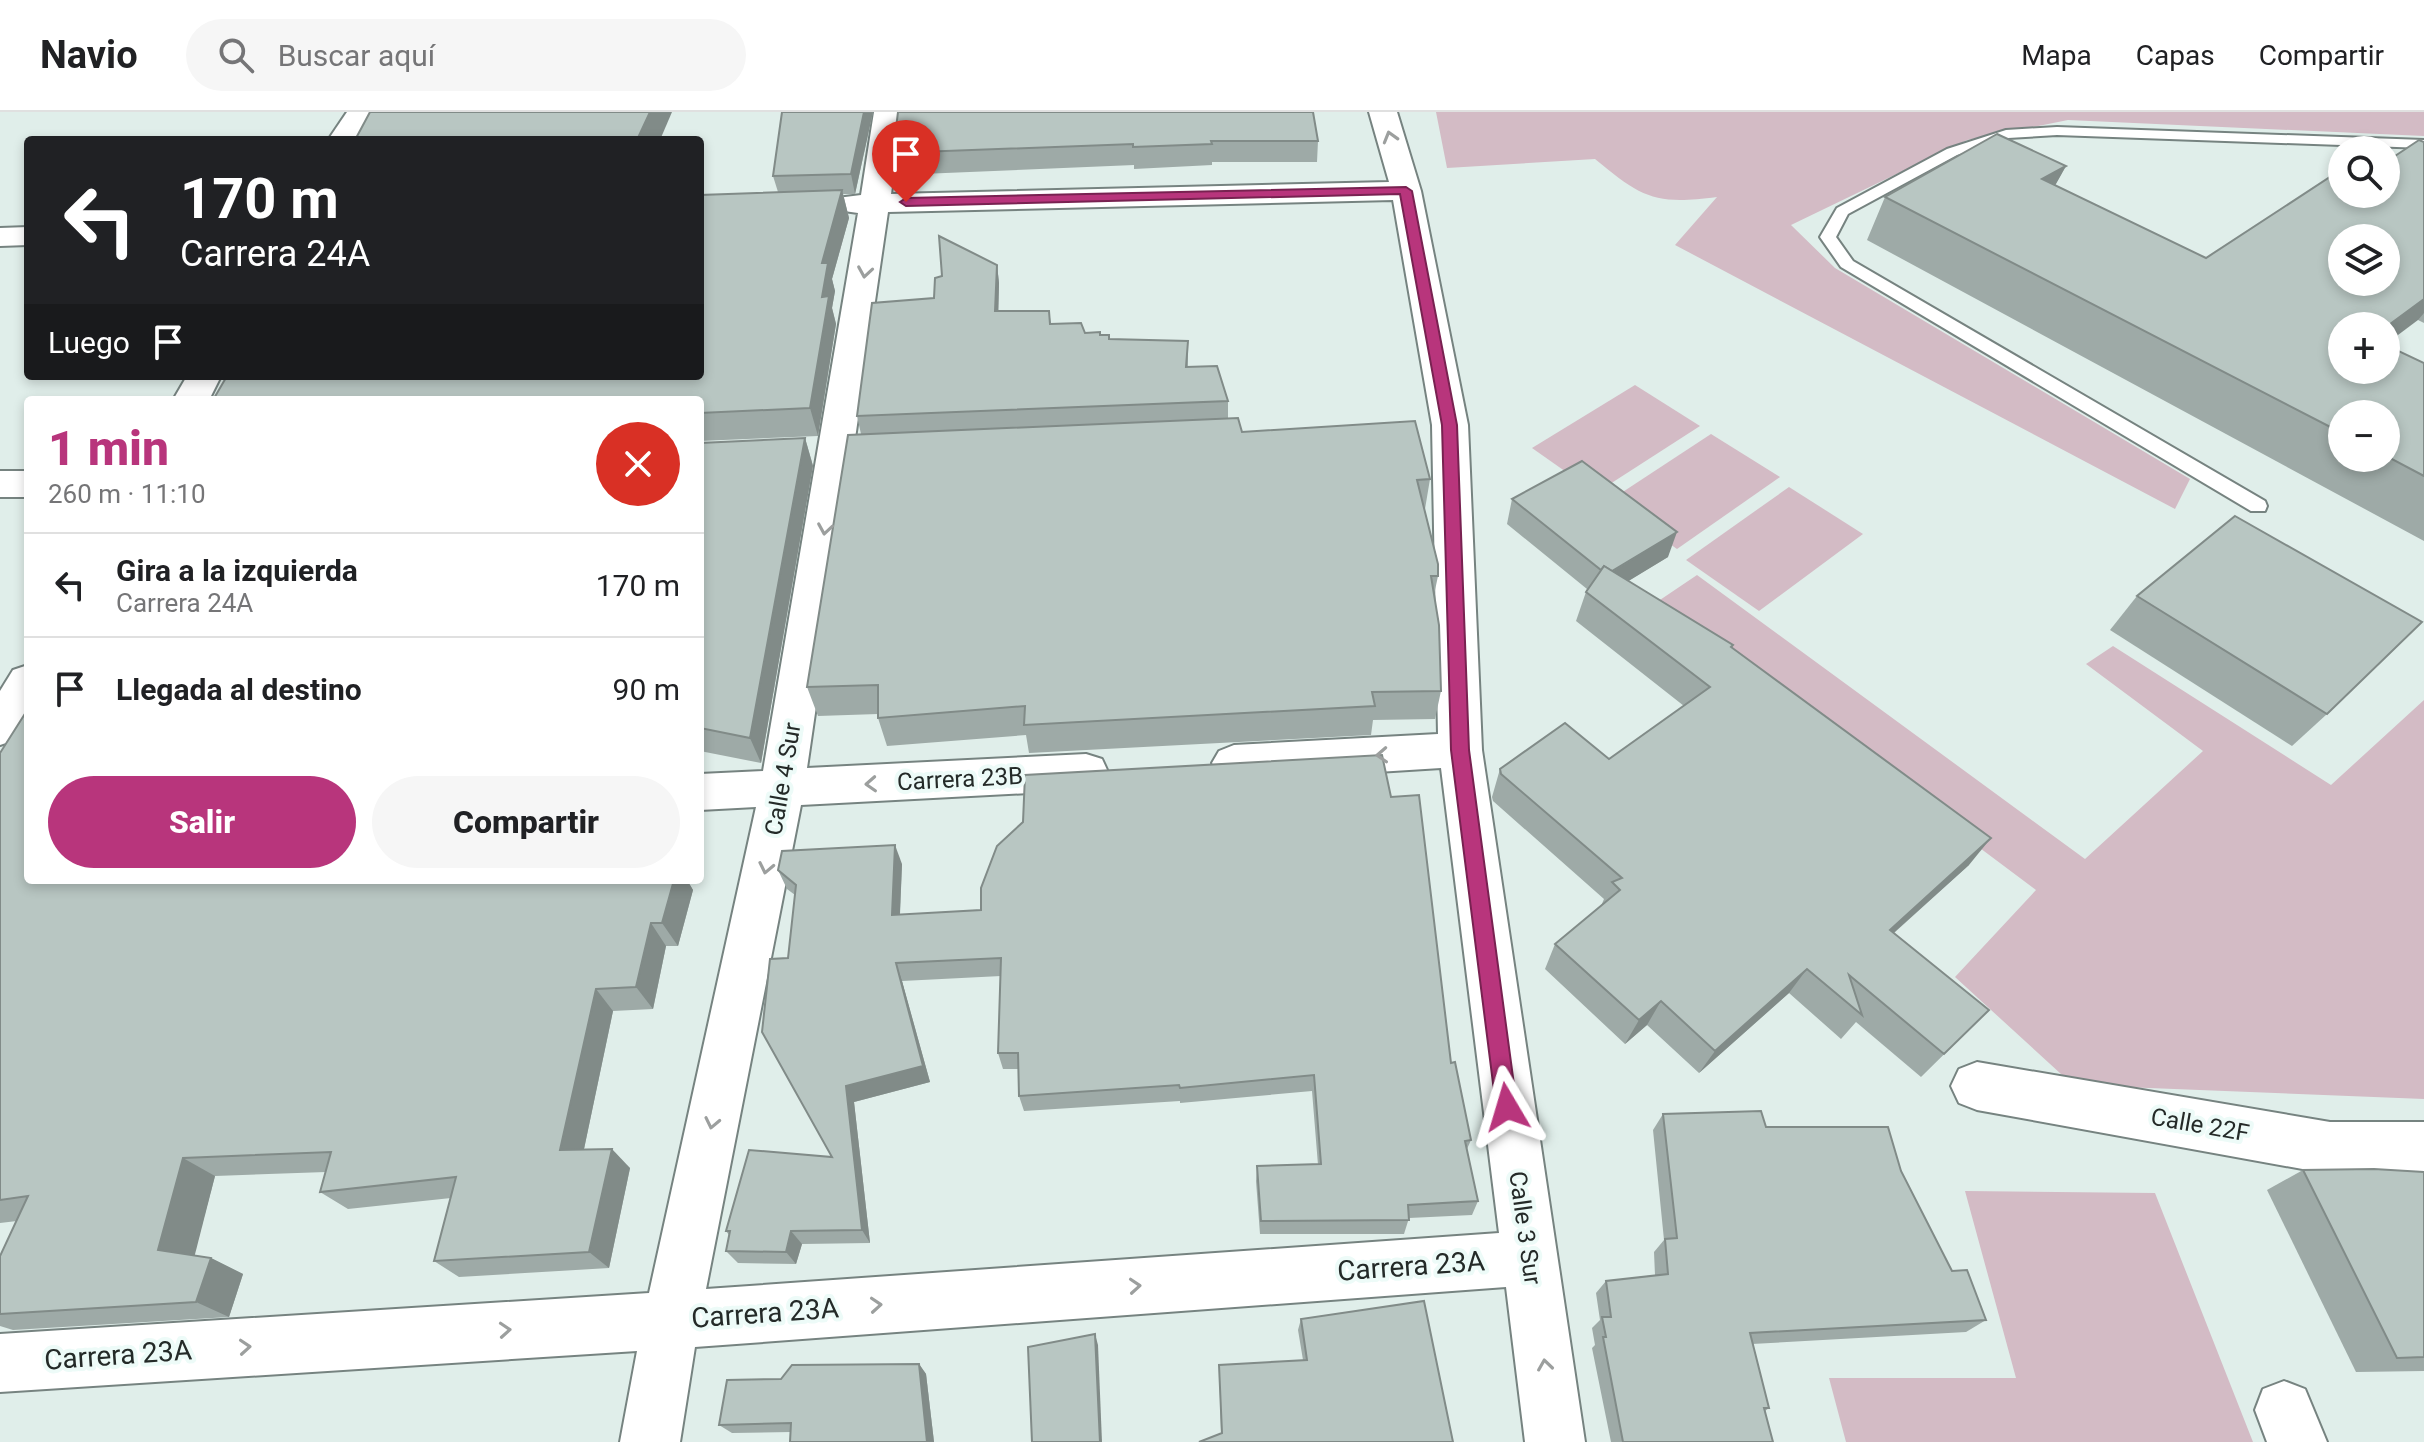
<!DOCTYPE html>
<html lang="es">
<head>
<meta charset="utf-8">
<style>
  body { margin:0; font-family:Roboto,sans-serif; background:#f6f6f6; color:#202124; height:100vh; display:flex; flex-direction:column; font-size:30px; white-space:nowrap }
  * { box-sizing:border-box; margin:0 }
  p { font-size:26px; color:#757577 }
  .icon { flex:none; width:44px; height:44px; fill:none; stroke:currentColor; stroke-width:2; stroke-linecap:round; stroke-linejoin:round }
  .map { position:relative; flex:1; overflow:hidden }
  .drawer { position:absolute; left:24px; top:284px; width:680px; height:488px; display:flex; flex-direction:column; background:#fff; border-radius:8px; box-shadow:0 4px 12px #0003 }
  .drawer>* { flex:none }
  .top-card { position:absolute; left:24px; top:24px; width:680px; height:244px; border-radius:8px; box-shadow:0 4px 12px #0003; background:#202124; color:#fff; overflow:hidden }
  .controls { position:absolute; left:2328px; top:24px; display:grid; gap:16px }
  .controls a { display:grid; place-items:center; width:72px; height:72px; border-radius:50%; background:#fff; box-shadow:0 4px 12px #0003; font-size:40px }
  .pin { position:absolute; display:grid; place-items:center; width:68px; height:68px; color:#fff; margin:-82px -34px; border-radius:50% 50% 50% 0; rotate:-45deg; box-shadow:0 0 8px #0007 }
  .pin .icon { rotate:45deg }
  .me { position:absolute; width:88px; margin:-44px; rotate:353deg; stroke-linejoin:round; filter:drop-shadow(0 0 6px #0008) }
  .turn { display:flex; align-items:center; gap:28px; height:168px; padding:0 24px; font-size:36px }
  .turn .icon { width:104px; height:104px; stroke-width:2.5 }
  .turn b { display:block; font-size:56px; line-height:68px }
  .then { display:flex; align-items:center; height:76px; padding:0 24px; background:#0003; gap:16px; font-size:30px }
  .round { display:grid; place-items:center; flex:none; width:84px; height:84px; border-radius:42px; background:#f6f6f6 }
  .overview { display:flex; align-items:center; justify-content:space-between; height:136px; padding:0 24px }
  h1 { font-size:48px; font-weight:800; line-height:60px; color:#b8357c }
  .primary-button { display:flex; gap:16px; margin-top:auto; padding:16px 24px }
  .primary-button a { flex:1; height:92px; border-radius:48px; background:#b8357c; color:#fff; font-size:32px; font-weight:800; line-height:92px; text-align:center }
  .primary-button a+a { background:#f6f6f6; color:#202124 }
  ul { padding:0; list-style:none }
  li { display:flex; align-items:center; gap:24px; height:104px; padding:0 24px; border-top:2px solid #e0e0e0 }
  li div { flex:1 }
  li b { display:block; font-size:30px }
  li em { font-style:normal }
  header { display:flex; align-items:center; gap:48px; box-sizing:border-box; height:112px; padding:0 40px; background:#fff; border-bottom:2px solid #e0e0e0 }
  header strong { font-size:38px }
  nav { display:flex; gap:44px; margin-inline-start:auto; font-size:28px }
  .search { width:560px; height:72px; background:#f6f6f6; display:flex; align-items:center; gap:20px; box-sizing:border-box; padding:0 28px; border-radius:44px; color:#757577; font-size:30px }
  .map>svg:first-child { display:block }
  .green { fill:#d3bbc5 }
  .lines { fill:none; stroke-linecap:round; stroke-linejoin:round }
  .service-casing { stroke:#768380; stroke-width:4 }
  .minor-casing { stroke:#768380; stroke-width:4 }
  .service { fill:#fff; fill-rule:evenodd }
  .minor { fill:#fff; fill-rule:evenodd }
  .wall { fill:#9eaaa7; fill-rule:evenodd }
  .shaded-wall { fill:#818b88 }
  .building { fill:#b8c6c2; stroke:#818b88; stroke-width:2; fill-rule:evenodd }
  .oneway { stroke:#9c9f9e }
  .route { fill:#b8357c; stroke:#782251; stroke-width:2 }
  .labels { text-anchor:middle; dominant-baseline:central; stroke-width:8; stroke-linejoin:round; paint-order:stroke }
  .street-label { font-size:24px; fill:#242a28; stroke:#edfbf8 }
  .near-street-label { font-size:28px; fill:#242a28; stroke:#edfbf8 }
</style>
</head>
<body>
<header>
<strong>Navio</strong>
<div class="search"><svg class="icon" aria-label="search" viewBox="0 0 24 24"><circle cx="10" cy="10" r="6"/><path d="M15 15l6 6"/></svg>Buscar aquí</div>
<nav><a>Mapa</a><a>Capas</a><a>Compartir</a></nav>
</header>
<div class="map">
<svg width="2424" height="1330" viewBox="0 0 2424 1330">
  <rect width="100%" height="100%" fill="#e0eeea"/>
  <g class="green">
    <path d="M 1436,0 L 2424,0 L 2424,24 L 2068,8 L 1967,28 L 1791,113 L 1835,156 L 2190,367 L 2175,397 L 1675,133 L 1717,85 C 1655,93 1642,86 1595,47 L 1447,56 Z"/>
    <path d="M 1635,273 L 1700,314 L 1596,381 L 1532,336 Z"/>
    <path d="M 1711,322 L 1780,365 L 1677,437 L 1609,389 Z"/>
    <path d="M 1789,375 L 1863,422 L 1759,499 L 1686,448 Z"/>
    <path d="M 1697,463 L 2085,747 L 2203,639 L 2086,552 L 2113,534 L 2331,673 L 2424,588 L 2424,987 L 2073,973 L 1955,865 L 2036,778 L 1654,492 Z"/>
    <path d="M 1965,1079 L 2155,1081 L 2253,1330 L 1846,1330 L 1829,1266 L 2016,1266 Z"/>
  </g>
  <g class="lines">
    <defs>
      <path id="service" d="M 2057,15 L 2424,28 L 2424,36 L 2057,23 L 2008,26 L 1957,43 L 1848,102 L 1836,125 L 1853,149 L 2265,389 L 2267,394 L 2265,399 L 2251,399 L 1841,155 L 1820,125 L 1837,96 L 1947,37 L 2006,18 Z"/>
      <g id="minor">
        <path d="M 347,0 L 375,0 L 356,28 L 328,28 Z"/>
        <path d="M 874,0 L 902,0 L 891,82 L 1389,70 L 1369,0 L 1397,0 L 1421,79 L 1468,313 L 1482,638 L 1585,1330 L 1525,1330 L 1506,1175 L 695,1235 L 680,1330 L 620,1330 L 637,1239 L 0,1280 L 0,1222 L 649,1181 L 756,695 L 700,698 L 700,662 L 763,659 L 858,101 L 837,98 L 833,92 L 837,86 L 861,83 ZM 1393,88 L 1432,313 L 1438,622 L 1234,633 L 1219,639 L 1212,651 L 1219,663 L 1234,669 L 1441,656 L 1499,1121 L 706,1177 L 801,693 L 1086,678 L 1102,673 L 1108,660 L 1102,647 L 1086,642 L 807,656 L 888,100 Z"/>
        <path d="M 28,115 L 28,133 L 0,134 L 0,116 Z"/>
        <path d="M 187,264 L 221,264 L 209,288 L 173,288 Z"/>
        <rect x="0" y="359" width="28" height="26"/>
        <path d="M 28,553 L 28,606 L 15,628 L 0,633 L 0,579 L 13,558 Z"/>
        <path d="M 1977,950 L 2330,1010 L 2424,1010 L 2424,1062 L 2330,1062 L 1977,998 L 1959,991 L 1951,974 L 1959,957 Z"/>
        <path d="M 2284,1269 L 2305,1277 L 2327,1330 L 2267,1330 L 2255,1298 L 2263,1277 Z"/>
      </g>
    </defs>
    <use href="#service" class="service-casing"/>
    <use href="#minor" class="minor-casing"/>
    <use href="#service" class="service"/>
    <use href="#minor" class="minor"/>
  </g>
  <g class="wall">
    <path d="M 782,0 L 873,0 L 855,82 L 843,82 L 849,106 L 832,167 L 835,179 L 832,196 L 836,212 L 818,324 L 700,329 L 700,264 L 778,80 L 773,64 Z"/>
    <path d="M 898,0 L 1318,29 L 1317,50 L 1212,50 L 1212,53 L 1134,57 L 1134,53 L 897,63 L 893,41 Z"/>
    <path d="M 2424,30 L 2424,211 L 2418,208 L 2342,214 L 2424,251 L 2424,429 L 1867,128 L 1885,85 L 2066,54 L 2055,73 L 2206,146 L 2342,82 ZM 2342,302 L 2386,302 L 2386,346 L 2342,346 Z"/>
    <path d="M 997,153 L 999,171 L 998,199 L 1049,199 L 1051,212 L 1085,221 L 1100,223 L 1109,227 L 1188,229 L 1188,255 L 1228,289 L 1228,307 L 1242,320 L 1430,367 L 1425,397 L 1424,398 L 1438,464 L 1434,483 L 1441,579 L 1435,607 L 1373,608 L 1371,623 L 1029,641 L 1026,623 L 887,634 L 878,606 L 878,602 L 818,604 L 807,575 L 861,322 L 857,304 L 934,186 Z"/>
    <path d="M 805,326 L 813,354 L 761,651 L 700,639 L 700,331 Z"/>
    <path d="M 1512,387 L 1668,445 L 1628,469 L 1733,533 L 1732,536 L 1969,753 L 1894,821 L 1989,898 L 1921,965 L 1856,910 L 1841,927 L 1789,881 L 1699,961 L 1647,913 L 1625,932 L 1545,857 L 1555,832 L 1601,794 L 1604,787 L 1493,689 L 1492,685 L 1500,657 L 1609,647 L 1684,594 L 1576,509 L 1587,477 L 1507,412 Z"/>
    <path d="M 2137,484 L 2327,602 L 2292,634 L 2110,518 Z"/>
    <path d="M 0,641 L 28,768 L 687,768 L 693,778 L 678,834 L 666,834 L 653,897 L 613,899 L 584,1037 L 630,1056 L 609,1156 L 459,1165 L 434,1149 L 451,1086 L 348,1097 L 320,1080 L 326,1060 L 215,1064 L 194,1143 L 211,1146 L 243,1162 L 229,1205 L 13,1218 L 0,1214 L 0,1144 L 17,1109 L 0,1111 Z"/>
    <path d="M 1391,685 L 1451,951 L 1471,1028 L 1467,1037 L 1478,1089 L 1472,1103 L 1409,1106 L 1404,1122 L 1260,1122 L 1256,1069 L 1257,1054 L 1318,1053 L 1312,979 L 1180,991 L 1180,989 L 1024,999 L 1019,984 L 1018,957 L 1003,957 L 998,941 L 1001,864 L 902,869 L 930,970 L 854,990 L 870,1131 L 802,1132 L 796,1152 L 738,1151 L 726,1139 L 729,1123 L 726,1119 L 832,1045 L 788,846 L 795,783 L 787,777 L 778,758 L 902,752 L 900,803 L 981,798 Z"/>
    <path d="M 1663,1002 L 1766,1015 L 1901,1059 L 1952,1159 L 1986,1208 L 1966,1220 L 1752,1232 L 1769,1296 L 1765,1299 L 1773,1330 L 1611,1330 L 1592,1236 L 1595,1233 L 1592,1216 L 1600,1208 L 1596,1181 L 1606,1169 L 1655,1163 L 1654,1140 L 1664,1128 L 1653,1018 Z"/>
    <path d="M 2303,1058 L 2424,1060 L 2424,1259 L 2356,1260 L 2267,1078 Z"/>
    <path d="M 1301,1207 L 1453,1330 L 1221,1321 L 1219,1253 L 1303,1248 L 1298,1218 Z"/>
    <path d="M 919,1252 L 926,1262 L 934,1330 L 790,1330 L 791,1320 L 732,1321 L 719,1313 L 781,1267 Z"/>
  </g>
  <g class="shaded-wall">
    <path d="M 650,0 L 672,0 L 660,28 L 637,28 Z"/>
    <path d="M 864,0 L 873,0 L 855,82 L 851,62 Z"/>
    <path d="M 2066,54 L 2042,97 L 2042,67 Z"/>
    <path d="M 842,78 L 849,106 L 832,167 L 835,179 L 832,196 L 836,212 L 818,324 L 810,296 L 822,185 L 822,151 Z"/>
    <path d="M 997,153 L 999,171 L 998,217 L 995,199 Z"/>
    <path d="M 2424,187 L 2424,201 L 2418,208 L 2386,232 L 2386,215 Z"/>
    <path d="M 805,326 L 813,354 L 761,651 L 750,626 Z"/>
    <path d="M 1677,420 L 1668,445 L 1599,487 L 1607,463 Z"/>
    <path d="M 1991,726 L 1969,753 L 1869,843 L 1890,818 Z"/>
    <path d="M 895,733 L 902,752 L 899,821 L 892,803 Z"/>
    <path d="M 674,768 L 687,768 L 693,778 L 678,834 L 662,811 Z"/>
    <path d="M 651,811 L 666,834 L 653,897 L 636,875 Z"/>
    <path d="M 896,851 L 902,869 L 930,970 L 854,990 L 870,1131 L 862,1118 L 846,974 Z"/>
    <path d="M 1807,857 L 1789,881 L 1699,961 L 1715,939 Z"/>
    <path d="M 596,877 L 613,899 L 580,1056 L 560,1038 Z"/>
    <path d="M 1661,889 L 1647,913 L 1625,932 L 1639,908 Z"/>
    <path d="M 612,1037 L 630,1056 L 609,1156 L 589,1140 Z"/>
    <path d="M 183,1046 L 215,1064 L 192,1154 L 158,1138 Z"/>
    <path d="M 791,1119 L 802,1132 L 796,1152 L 786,1140 Z"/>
    <path d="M 211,1146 L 243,1162 L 229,1205 L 196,1190 Z"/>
    <path d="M 1095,1222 L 1098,1233 L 1102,1330 L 1100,1330 Z"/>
    <path d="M 919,1252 L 926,1262 L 934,1330 L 927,1330 Z"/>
  </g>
  <g class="building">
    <path d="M 370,0 L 650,0 L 637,28 L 355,28 Z"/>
    <path d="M 782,0 L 864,0 L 851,62 L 773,64 Z"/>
    <path d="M 898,0 L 1313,0 L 1318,29 L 1211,29 L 1212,32 L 1133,35 L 1133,32 L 893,41 Z"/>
    <path d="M 1997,22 L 2066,54 L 2042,67 L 2206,146 L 2333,63 L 2342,68 L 2342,82 L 2386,82 L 2386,50 L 2419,28 L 2424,30 L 2424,187 L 2386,215 L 2386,214 L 2342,214 L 2342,258 L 2386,258 L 2386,233 L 2424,251 L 2424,364 L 2386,344 L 2386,302 L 2342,302 L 2342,321 L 1885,85 ZM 2342,126 L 2386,126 L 2386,170 L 2342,170 Z"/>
    <path d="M 842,78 L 822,151 L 828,151 L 822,185 L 829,184 L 810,296 L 700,301 L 700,288 L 213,288 L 227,264 L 700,264 L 700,83 Z"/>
    <path d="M 939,124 L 997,153 L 995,199 L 1049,199 L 1050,212 L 1081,211 L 1085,221 L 1100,220 L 1100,223 L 1109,223 L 1109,227 L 1188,229 L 1186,255 L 1217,254 L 1228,289 L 857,304 L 872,191 L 934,186 L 935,166 L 942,164 Z"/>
    <path d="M 1238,306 L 1242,320 L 1415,309 L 1430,367 L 1417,368 L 1438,452 L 1438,464 L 1431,464 L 1439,513 L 1441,579 L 1372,580 L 1375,594 L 1024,613 L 1025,594 L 878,606 L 878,573 L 807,575 L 848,323 Z"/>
    <path d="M 805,326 L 750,626 L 700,616 L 700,331 Z"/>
    <path d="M 1582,349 L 1677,420 L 1612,459 L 1604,454 L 1601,458 L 1512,387 Z"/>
    <path d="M 2235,404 L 2422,510 L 2327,602 L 2137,484 Z"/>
    <path d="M 1604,454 L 1733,533 L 1731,535 L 1991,726 L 1890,818 L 1989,898 L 1944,942 L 1849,863 L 1862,903 L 1807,857 L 1715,939 L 1661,889 L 1639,908 L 1555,832 L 1620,778 L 1612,770 L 1622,766 L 1501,662 L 1500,657 L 1565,611 L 1609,647 L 1710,575 L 1586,480 Z"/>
    <path d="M 28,597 L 28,768 L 674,768 L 662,811 L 651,811 L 636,875 L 596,877 L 560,1038 L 612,1037 L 589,1140 L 434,1149 L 456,1065 L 320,1080 L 331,1040 L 183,1046 L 158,1138 L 211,1146 L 196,1190 L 0,1202 L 0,1144 L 28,1084 L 0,1088 L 0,641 Z"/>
    <path d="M 1382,643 L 1391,685 L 1419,683 L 1451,951 L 1455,950 L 1471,1028 L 1465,1029 L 1478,1089 L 1408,1093 L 1409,1108 L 1261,1109 L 1257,1054 L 1321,1052 L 1314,963 L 1180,976 L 1179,973 L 1019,984 L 1018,941 L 998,941 L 1001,846 L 896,851 L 923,954 L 846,974 L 862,1118 L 791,1119 L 786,1140 L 726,1139 L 730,1119 L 726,1119 L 749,1038 L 832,1045 L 762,920 L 770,847 L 788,846 L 796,773 L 778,758 L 782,739 L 895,733 L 892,803 L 981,798 L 981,776 L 997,734 L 1023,710 L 1025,663 Z"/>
    <path d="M 1761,999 L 1766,1015 L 1888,1015 L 1901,1059 L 1952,1159 L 1967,1158 L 1986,1208 L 1750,1221 L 1769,1296 L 1764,1296 L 1773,1330 L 1623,1330 L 1603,1225 L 1606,1225 L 1602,1205 L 1611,1205 L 1606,1169 L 1668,1162 L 1665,1127 L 1677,1126 L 1663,1002 Z"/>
    <path d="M 2374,1057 L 2424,1060 L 2424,1245 L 2397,1246 L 2303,1058 Z"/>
    <path d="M 1424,1189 L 1453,1330 L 1199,1330 L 1222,1321 L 1219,1253 L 1307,1248 L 1301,1207 Z"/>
    <path d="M 1095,1222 L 1100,1330 L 1032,1330 L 1028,1235 Z"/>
    <path d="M 919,1252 L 927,1330 L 790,1330 L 791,1311 L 719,1313 L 727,1268 L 781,1267 L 792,1253 Z"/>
  </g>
  <defs><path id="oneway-chevron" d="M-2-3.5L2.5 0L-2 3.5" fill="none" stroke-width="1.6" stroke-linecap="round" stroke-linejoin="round" transform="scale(2)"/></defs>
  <g class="oneway">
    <use href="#oneway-chevron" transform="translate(1390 25) rotate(-106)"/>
    <use href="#oneway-chevron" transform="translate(865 160) rotate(99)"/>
    <use href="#oneway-chevron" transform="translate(825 417) rotate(99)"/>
    <use href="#oneway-chevron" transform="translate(1382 643) rotate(177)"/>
    <use href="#oneway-chevron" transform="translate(871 672) rotate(177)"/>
    <use href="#oneway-chevron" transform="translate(766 756) rotate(102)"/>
    <use href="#oneway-chevron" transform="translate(712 1011) rotate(102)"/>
    <use href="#oneway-chevron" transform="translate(1135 1174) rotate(-4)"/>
    <use href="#oneway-chevron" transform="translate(876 1193) rotate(-4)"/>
    <use href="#oneway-chevron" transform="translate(505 1218) rotate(-4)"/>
    <use href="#oneway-chevron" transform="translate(245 1235) rotate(-4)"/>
    <use href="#oneway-chevron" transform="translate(1545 1253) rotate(-98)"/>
  </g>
  <path class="route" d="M 1406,75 L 1412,79 L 1457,313 L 1469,638 L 1517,995 L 1514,1002 L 1507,1005 L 1499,1002 L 1496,995 L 1451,638 L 1442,313 L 1400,82 L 906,94 L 900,90 L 906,86 Z"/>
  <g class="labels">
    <g class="street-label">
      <text transform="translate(783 667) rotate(-80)">Calle 4 Sur</text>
      <text transform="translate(960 667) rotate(-3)">Carrera 23B</text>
      <text transform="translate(2200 1013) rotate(10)">Calle 22F</text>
      <text transform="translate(1525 1116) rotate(82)">Calle 3 Sur</text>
    </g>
    <g class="near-street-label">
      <text transform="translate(1411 1154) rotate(-4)">Carrera 23A</text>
      <text transform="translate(765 1201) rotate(-4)">Carrera 23A</text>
      <text transform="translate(118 1243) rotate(-4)">Carrera 23A</text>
    </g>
  </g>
</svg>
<div class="controls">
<a><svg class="icon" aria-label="search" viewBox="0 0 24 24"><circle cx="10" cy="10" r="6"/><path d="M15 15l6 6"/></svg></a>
<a><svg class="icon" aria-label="layers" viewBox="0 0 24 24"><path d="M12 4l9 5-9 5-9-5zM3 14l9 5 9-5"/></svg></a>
<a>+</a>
<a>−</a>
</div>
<div class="pin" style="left:906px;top:90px;background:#d93025"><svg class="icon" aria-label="arrive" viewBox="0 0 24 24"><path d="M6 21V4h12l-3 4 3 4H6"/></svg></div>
<svg class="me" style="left:1507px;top:995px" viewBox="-20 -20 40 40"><path d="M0-17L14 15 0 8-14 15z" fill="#b8357c" stroke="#fff" stroke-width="4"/></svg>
<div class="top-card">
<div class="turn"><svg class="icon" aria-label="left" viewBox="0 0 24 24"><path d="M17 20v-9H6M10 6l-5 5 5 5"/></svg><div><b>170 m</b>Carrera 24A</div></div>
<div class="then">Luego<svg class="icon" aria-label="arrive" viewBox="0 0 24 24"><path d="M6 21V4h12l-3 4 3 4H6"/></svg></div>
</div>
<section class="drawer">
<div class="overview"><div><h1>1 min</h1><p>260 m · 11:10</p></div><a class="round" style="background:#d93025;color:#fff"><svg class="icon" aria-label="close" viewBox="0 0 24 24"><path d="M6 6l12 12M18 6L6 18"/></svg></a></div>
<ul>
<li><svg class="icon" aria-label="left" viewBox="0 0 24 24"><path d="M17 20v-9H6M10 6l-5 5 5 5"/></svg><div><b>Gira a la izquierda</b><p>Carrera 24A</p></div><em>170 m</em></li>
<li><svg class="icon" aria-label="arrive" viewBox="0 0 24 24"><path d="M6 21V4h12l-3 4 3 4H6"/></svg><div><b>Llegada al destino</b></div><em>90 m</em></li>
</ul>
<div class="primary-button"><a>Salir</a><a>Compartir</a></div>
</section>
</div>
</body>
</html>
